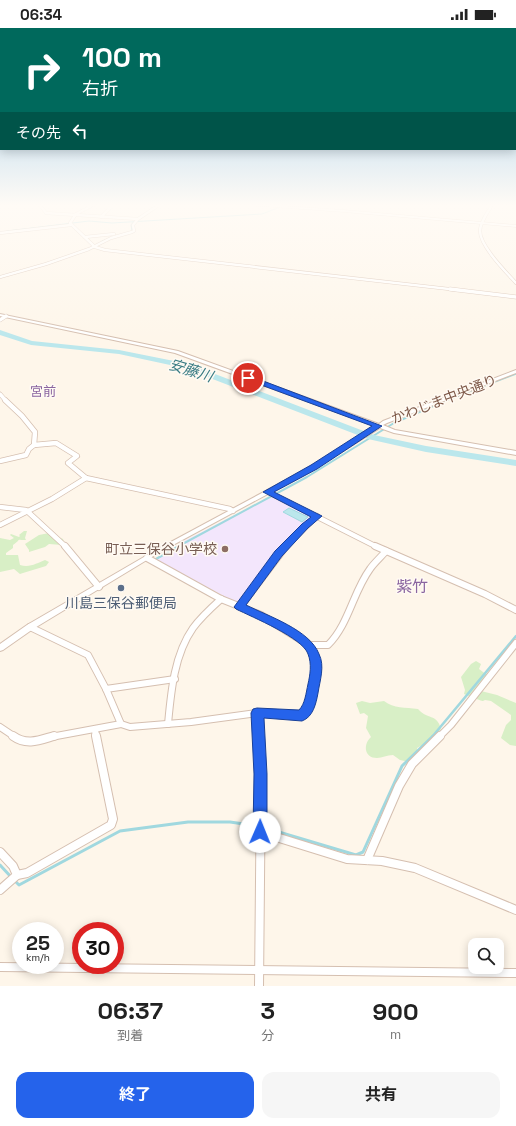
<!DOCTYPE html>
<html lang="ja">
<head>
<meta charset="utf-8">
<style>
  body { margin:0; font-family:"Space Grotesk","Noto Sans JP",sans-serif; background:#f6f6f6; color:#222; height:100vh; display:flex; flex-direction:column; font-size:15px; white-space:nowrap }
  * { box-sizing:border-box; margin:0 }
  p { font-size:13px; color:#767676 }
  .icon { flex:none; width:22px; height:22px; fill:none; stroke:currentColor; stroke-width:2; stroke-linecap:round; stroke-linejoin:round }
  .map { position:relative; height:958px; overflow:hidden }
  .drawer { display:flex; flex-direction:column; background:#fff; flex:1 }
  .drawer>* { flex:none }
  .top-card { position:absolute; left:0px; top:0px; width:516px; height:122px; box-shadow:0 2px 10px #0003; background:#00695c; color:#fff; overflow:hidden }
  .controls { position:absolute; left:468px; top:910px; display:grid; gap:8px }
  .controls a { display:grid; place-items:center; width:36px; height:36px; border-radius:8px; background:#fff; box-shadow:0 2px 10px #0003; font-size:20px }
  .speed { position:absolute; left:12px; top:894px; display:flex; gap:8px; font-size:20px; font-weight:700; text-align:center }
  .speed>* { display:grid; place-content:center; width:52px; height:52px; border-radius:50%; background:#fff; box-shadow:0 2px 10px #0003; line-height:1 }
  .speed small { font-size:10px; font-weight:400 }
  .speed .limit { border:6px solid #d22; background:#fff; color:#111 }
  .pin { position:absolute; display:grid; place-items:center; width:34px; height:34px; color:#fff; margin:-17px; border:2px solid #fff; border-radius:50%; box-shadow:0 1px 4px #0007 }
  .me { position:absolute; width:44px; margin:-22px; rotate:1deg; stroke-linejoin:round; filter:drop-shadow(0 0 3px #0008) }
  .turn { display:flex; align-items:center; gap:14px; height:84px; padding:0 16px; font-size:18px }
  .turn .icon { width:52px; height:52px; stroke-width:2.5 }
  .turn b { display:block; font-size:28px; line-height:34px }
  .then { display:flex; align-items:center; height:38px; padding:0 16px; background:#0003; gap:8px; font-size:15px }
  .eta { display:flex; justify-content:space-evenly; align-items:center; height:68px; text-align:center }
  .eta b { font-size:24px; font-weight:700; line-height:28px }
  .cta { display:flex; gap:8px; margin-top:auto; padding:8px 16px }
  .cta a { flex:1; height:46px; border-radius:12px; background:#2563eb; color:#fff; font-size:16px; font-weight:700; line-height:46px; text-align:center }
  .cta a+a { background:#f6f6f6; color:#222 }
  .status { display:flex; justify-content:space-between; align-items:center; height:28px; padding:0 20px; background:#fff; direction:ltr }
  .status svg { height:11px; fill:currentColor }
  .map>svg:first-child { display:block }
  .education { fill:#f3e6fc }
  .green { fill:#d8efc6 }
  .water { fill:#bbe7ec; stroke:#a0d8df }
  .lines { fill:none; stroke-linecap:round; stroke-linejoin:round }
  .stream-far4 { stroke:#a0d8df; stroke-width:1 }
  .stream-far3 { stroke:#a0d8df; stroke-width:1.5 }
  .stream-far2 { stroke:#a0d8df; stroke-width:2 }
  .stream-far1 { stroke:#a0d8df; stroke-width:2.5 }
  .stream { stroke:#a0d8df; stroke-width:3 }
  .river { fill:#bbe7ec; fill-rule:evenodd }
  .minor-far4-casing { stroke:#d5bfb0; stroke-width:3.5 }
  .minor-far3-casing { stroke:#d5bfb0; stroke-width:4.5 }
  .minor-far2-casing { stroke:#d5bfb0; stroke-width:6 }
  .minor-far1-casing { stroke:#d5bfb0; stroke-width:8 }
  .minor-casing { stroke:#d5bfb0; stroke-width:10 }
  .tertiary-casing { stroke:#d5bfb0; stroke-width:2 }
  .secondary-casing { stroke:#dbc0af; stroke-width:1 }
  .minor-far4 { stroke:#fff; stroke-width:2.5 }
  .minor-far3 { stroke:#fff; stroke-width:3.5 }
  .minor-far2 { stroke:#fff; stroke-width:4.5 }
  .minor-far1 { stroke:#fff; stroke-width:6 }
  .minor { stroke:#fff; stroke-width:8 }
  .tertiary { fill:#fff; fill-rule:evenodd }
  .secondary { fill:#fff; fill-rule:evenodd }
  .route { fill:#2563eb; stroke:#184099 }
  .education-dot { fill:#8d6e63; stroke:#fffaf3; stroke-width:1.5 }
  .service-dot { fill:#5c6f8a; stroke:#fffaf3; stroke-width:1.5 }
  .labels { text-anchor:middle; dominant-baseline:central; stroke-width:3; stroke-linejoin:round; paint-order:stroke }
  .far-quarter-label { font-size:13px; fill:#8a65a0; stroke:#fffaf3 }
  .street-label { font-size:14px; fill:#7e5949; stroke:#fffaf3 }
  .education-label { font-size:14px; fill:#785e54; stroke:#fffaf3; text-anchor:end }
  .service-label { font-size:14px; fill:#4e5e75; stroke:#fffaf3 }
  .water-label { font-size:15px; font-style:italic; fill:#3a7c84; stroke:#fffaf3 }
  .quarter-label { font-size:16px; fill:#8a65a0; stroke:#fffaf3 }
</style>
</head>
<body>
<div class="status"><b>06:34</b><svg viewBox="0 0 49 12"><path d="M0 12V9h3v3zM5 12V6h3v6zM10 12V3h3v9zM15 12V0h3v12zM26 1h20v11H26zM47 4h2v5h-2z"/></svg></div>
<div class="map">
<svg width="516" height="958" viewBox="0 0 516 958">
  <rect width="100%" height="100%" fill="#fef6ea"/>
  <path class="education" d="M 271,468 L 312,488 L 285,514 L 238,573 L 235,574 L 155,531 L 184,513 Z"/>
  <g class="green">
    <path d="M 24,503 L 27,503 L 25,510 L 26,512 C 14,512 23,510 13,517 L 13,520 L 6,525 L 6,527 L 18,527 L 20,537 C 30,540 37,535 45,532 L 49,534 L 46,538 L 23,545 L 20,546 L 14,541 L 0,544 L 0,510 L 10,512 L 14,510 L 10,507 L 11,506 L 19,509 L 20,508 L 19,507 Z"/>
    <path d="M 49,505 L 63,511 L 64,514 L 62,517 L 49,516 L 45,519 L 29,524 L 29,522 L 25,516 L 39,507 Z"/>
    <path d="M 476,633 L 481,636 L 479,641 L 487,647 L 483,655 L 478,658 L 477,662 L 497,667 L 516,675 L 516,718 L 510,717 L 501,710 L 506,697 L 511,692 L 511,687 L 491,673 L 485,672 L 483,673 C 481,673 466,667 464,666 L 465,662 L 461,649 L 471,636 Z"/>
    <path d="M 362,673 L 370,675 L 384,673 C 394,681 405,679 418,681 C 427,692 437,685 441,701 L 434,710 L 417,720 L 418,726 L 409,734 L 400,732 L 393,727 C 387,727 382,730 377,730 C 364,730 363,716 371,709 L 366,700 L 368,688 L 364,685 L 360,686 L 356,675 Z"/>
  </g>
  <path class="water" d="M 289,480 L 308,489 L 302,494 L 283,484 Z"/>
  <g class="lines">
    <g class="stream-far4">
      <path d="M 145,185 L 156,177"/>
      <path d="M 7,203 L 89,193 L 112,195 L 262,186 L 285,177"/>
      <path d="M 132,203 L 131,197 L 134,193"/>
      <path d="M 102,213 L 122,206"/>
    </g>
    <path class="stream-far3" d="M 445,373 L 516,346"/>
    <path class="stream-far2" d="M 177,519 L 307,449 L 394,395 L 447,372"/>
    <g class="stream-far1">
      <path d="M 156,531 L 179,518"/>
      <path d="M 432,709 L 516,608"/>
    </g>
    <g class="stream">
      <path d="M 262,799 L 356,827 L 363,824 L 402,738 L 433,708"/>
      <path d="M 0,837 L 12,850"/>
      <path d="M 15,853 L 19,857 L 120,803 L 188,794 L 230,794 L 258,798"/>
    </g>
    <path class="river" d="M 0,302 L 32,313 L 119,322 L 189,336 L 374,407 L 426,418 L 516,432 L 516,438 L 426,424 L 368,411 L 184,340 L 119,326 L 31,317 L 0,307 Z"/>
    <defs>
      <g id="minor-far4">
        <path d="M 40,177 L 46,185 L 138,191"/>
        <path d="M 93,177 L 76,186 L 70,195 L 95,219 L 105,222 L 458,262"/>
        <path d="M 492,177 C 488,184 480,194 480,203 C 480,218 506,244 516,255"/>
        <path d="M 101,189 L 113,177"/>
        <path d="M 0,205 L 71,197"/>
        <path d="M 85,209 L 114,206"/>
        <path d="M 0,249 L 46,236 L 89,221 L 111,210 L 132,204 L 134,203 L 133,197 L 138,191 L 159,177"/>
      </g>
      <g id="minor-far3">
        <path d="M 450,261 L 516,269"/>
        <path d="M 0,292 L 6,288"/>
        <path d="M 0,366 L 6,373"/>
      </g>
      <g id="minor-far2">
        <path d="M 0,433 L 26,427 L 29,421 L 34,417 L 35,404 L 22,388 L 5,372"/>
        <path d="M 86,450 L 230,481 L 233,483"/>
        <path d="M 268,464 L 377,519"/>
        <path d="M 0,479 L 26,482 L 66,519"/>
        <path d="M 0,497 L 52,471 L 86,450 L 68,435 L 77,428 L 56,415 L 34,417"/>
        <path d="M 285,519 L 317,488"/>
      </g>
      <g id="minor-far1">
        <path d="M 65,518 L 99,559"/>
        <path d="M 375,518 L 485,566 L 516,582"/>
        <path d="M 240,579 L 286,518"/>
        <path d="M 30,599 L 88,627 L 106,661 L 121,696 L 130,699 L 191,694 L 257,685 L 302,688 L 307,682 L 311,672 L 316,643 L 314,626 L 309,617 L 261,587 L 221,571 L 147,530"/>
        <path d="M 309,617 L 328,617 C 349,596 353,564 370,541 C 374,535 381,529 386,523"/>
        <path d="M 106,661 L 175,651"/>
        <path d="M 257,685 L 259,709"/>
        <path d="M 168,696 C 171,664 174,627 193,600 C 201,589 211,580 221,571"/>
        <path d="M 0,699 L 15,709"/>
        <path d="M 95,702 L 96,709"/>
        <path d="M 51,709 L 121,696"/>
        <path d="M 439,709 L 451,697 L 516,615"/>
      </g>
      <g id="minor">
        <path d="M 13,708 C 27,718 40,712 54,708"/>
        <path d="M 259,708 L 261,746 L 259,958"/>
        <path d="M 260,804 L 347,831 L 382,833 L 415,840 L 516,882"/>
        <path d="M 0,824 L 13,838 L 17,847 L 0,862"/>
        <path d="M 367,832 L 399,758 L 412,736 L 440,708"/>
        <path d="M 17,847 L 27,845 L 111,797 L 113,791 L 96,708"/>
        <path d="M 0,939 L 516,945"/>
      </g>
      <path id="tertiary" d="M 0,286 L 178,323 L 379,396 L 383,393 L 516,342 L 516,345 L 387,395 L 383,397 L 395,402 L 516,423 L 516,427 L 394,405 L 380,400 L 316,440 L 160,524 L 33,601 L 3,622 L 0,623 L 0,616 L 27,597 L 156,522 L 312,438 L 375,398 L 175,325 L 0,288 Z"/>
      <path id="secondary" d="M 247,177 L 268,177 L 344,182 L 516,197 L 516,199 L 344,184 Z"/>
    </defs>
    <use href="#minor-far4" class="minor-far4-casing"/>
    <use href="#minor-far3" class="minor-far3-casing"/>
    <use href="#minor-far2" class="minor-far2-casing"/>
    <use href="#minor-far1" class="minor-far1-casing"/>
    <use href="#minor" class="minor-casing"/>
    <use href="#tertiary" class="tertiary-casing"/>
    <use href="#secondary" class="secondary-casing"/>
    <use href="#minor-far4" class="minor-far4"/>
    <use href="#minor-far3" class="minor-far3"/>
    <use href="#minor-far2" class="minor-far2"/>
    <use href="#minor-far1" class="minor-far1"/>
    <use href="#minor" class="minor"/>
    <use href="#tertiary" class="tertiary"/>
    <use href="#secondary" class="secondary"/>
  </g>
  <linearGradient id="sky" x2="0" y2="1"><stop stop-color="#96c8ea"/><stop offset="0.57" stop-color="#fffbf6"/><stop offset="1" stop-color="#fffbf6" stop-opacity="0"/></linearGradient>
  <rect width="516" height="311" fill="url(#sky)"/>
  <path class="route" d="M 245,348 L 250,348 L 382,398 L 317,441 L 274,464 L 322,488 L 308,500 L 282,528 L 246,577 C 268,588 310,602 319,626 C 325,638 320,652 318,665 C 316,676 313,689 302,693 L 264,690 L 267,746 L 267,804 L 265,809 L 260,811 L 255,809 L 253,804 L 254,746 L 251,685 L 253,681 L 257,680 L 299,682 C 305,676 306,665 308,656 C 310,647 312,636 308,626 C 303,610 252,589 236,581 L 234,579 L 275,523 L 302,496 L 311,489 L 263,464 L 311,437 L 372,398 L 245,351 Z"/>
  <circle class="education-dot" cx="225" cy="521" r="4"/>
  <circle class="service-dot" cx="121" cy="560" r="4"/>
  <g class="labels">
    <g class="far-quarter-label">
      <text x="43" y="363">宮前</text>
    </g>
    <g class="street-label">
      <text transform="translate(444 371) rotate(-21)">かわじま中央通り</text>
    </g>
    <g class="education-label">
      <text x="217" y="521">町立三保谷小学校</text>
    </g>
    <g class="service-label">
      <text x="121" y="575">川島三保谷郵便局</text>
    </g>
    <g class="water-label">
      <text transform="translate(191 342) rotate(17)">安藤川</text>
    </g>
    <g class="quarter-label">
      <text x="412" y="558">紫竹</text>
    </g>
  </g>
</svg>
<div class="controls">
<a><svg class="icon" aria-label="search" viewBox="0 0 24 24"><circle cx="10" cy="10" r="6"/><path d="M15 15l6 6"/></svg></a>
</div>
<div class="speed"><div>25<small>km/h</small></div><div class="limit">30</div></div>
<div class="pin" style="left:248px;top:350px;background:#d93025"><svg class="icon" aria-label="arrive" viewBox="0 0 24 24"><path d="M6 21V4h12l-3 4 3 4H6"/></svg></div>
<svg class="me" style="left:260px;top:804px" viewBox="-20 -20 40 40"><circle r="19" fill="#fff"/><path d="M0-13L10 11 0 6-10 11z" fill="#2563eb"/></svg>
<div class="top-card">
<div class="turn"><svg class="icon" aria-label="right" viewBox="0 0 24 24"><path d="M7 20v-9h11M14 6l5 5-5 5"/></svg><div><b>100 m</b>右折</div></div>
<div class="then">その先<svg class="icon" aria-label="left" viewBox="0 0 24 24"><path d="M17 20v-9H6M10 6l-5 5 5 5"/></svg></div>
</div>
</div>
<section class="drawer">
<div class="eta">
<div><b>06:37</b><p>到着</p></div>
<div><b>3</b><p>分</p></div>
<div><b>900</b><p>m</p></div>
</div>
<div class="cta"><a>終了</a><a>共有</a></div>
</section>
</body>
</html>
